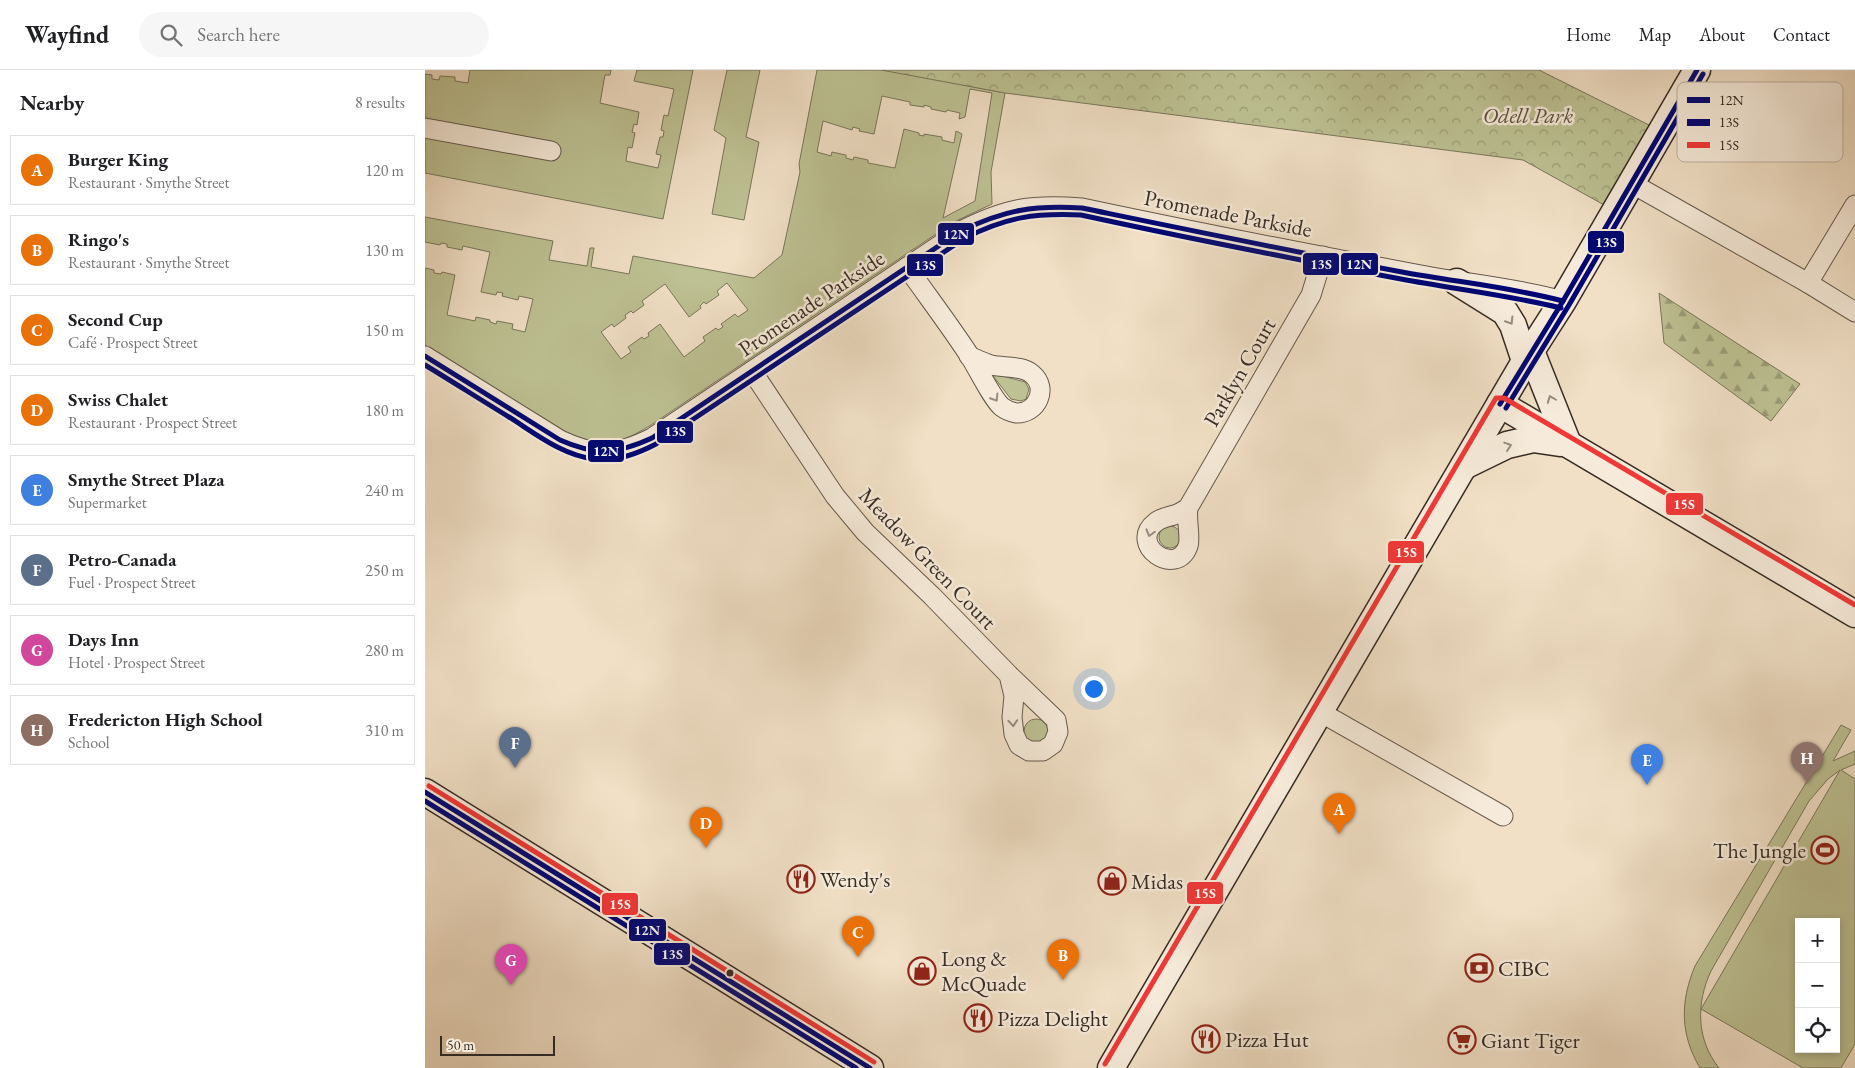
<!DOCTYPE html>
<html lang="en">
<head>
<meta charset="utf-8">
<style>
	body { margin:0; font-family:"EB Garamond",serif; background:#f6f6f6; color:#202124 }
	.controls { position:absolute; right:15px; bottom:15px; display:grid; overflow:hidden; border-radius:0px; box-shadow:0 2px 8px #0003 }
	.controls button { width:45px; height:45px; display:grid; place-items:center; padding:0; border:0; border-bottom:1px solid #e0e0e0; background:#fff; color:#202124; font:25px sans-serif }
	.scale { position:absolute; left:15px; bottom:12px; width:115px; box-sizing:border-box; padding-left:5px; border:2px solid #362c24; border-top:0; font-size:14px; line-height:18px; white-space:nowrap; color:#362c24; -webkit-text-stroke:4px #f6ebda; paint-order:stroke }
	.you { position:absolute; left:668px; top:618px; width:18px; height:18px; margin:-12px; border:4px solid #fff; border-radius:50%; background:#1a73e8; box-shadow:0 0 0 8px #1a73e833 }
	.badge { display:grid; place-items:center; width:32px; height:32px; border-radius:50%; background:#8f2418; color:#fff; font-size:16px; font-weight:700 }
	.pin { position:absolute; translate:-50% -41px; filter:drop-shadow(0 1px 2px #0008) }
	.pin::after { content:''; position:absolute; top:26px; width:18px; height:15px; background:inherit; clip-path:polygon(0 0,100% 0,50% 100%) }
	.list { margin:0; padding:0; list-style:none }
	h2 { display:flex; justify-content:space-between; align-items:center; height:65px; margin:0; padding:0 20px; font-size:21px }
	h2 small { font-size:16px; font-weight:400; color:#757577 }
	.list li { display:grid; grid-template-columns:32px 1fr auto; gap:15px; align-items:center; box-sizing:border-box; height:70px; margin:0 10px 10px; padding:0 10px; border:1px solid #e0e0e0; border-radius:0px }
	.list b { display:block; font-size:19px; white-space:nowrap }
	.list p { margin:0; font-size:16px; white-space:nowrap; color:#757577 }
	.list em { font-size:16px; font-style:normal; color:#757577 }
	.icon { flex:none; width:28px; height:28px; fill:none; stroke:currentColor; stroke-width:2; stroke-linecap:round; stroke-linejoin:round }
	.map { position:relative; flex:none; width:1430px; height:998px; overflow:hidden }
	header { display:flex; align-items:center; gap:30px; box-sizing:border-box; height:70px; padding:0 25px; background:#fff; border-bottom:1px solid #e0e0e0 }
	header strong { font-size:24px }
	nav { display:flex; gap:28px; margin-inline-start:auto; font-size:18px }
	.search { width:350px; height:45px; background:#f6f6f6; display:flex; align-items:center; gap:12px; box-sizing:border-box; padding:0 18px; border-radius:28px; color:#757577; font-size:19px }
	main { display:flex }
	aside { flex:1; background:#fff }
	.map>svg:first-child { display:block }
</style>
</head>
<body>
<header>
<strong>Wayfind</strong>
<div class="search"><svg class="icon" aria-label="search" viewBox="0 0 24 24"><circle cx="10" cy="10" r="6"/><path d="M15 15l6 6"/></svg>Search here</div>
<nav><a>Home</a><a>Map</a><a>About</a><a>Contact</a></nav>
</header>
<main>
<aside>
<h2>Nearby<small>8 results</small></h2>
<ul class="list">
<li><span class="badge" style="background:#e8710a">A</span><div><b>Burger King</b><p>Restaurant · Smythe Street</p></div><em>120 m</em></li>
<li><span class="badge" style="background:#e8710a">B</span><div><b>Ringo's</b><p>Restaurant · Smythe Street</p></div><em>130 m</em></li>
<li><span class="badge" style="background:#e8710a">C</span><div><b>Second Cup</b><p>Café · Prospect Street</p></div><em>150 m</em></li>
<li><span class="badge" style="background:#e8710a">D</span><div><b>Swiss Chalet</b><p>Restaurant · Prospect Street</p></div><em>180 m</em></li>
<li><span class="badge" style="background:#3f7fe0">E</span><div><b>Smythe Street Plaza</b><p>Supermarket</p></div><em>240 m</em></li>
<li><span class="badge" style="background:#5c6f8a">F</span><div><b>Petro-Canada</b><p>Fuel · Prospect Street</p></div><em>250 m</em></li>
<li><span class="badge" style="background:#d1479c">G</span><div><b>Days Inn</b><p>Hotel · Prospect Street</p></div><em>280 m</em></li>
<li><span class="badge" style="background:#8d6e63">H</span><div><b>Fredericton High School</b><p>School</p></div><em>310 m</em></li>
</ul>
</aside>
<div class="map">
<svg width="1430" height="998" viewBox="0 0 1430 998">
	<defs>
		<pattern id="forest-firs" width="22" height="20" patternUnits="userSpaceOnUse" patternTransform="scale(1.25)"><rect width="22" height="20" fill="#bdc193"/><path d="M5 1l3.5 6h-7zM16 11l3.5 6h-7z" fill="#9a9d78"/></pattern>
		<pattern id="park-crowns" width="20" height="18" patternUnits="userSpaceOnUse" patternTransform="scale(1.25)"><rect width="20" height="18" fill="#bdc193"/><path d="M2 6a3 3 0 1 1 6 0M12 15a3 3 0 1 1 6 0" fill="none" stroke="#9a9d78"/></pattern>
	</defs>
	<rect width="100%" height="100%" fill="#f1e0c6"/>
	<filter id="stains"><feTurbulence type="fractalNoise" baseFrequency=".004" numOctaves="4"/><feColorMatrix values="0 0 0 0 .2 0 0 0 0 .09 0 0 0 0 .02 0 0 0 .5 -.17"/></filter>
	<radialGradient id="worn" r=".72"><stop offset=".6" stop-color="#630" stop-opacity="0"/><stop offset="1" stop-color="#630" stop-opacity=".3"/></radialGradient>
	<!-- green -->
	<g fill="#bdc193" stroke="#7a765c" fill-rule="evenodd">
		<path d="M45 0H186L185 5H180L175 33 214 42 212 55 209 54 207 62 210 63 207 78 203 77 201 91 233 98 236 85 231 84 235 67H238L239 61 236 60 239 45 243 46 249 19 209 11 212 0H268L238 149 0 103V4L7 5V9L14 10 15 6 30 7V11L43 13Z"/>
		<path d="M302 0H335L321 67 334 72 319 150 287 144 301 68 289 60Z"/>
		<path d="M392 0H462L580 23 566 102 567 134 529 152 226 355C191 376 179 379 141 362L0 275V198L9 200V203L16 204 17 202 30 205 22 245 50 251 51 247 65 250V252L71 254 72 251 88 254 87 259 100 262 108 229 94 226 93 230 77 226 78 223 72 222 71 225 56 222 65 182 38 176 37 180 22 177V174L16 173 15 175 0 172V147L128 171 124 190 162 196 165 178H169L166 197 204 204 208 186 329 208 357 185 375 102 374 94ZM545 19 567 23 550 131 518 148 537 64 531 61 529 73 517 70V67L499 64V66L494 65V63L479 59 470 98 443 93V90L429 87 428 90 421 88V85L407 82 406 86 392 82 398 51 427 60 428 57 435 59 434 61 449 64 457 26 485 32V35L499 37V35L506 37V39L521 42 522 40 535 43 534 49 540 47ZM302 213 323 240 313 247 310 244 296 254 298 257 293 260 291 258 278 267 280 271 259 287 235 254 223 263 224 266 219 269 217 267 203 277 206 282 196 289 176 262 187 254 189 257 201 248 200 245 206 241 208 243 219 235 217 231 240 214 264 247 276 238 275 236 279 232 281 234 294 225 292 221Z"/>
		<path d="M570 304 600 312 604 319 601 329 596 331 586 329 568 306Z"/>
		<circle cx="745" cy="467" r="11"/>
		<circle cx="611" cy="661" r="12"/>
		<path d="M1416 655 1426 660 1408 691 1430 681V694L1416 700 1430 709V974L1416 998H1378L1276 939 1415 700 1403 709 1384 731 1286 901C1271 933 1271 969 1294 998H1275C1255 964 1255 932 1270 896ZM1374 852H1411V979H1374Z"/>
	</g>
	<!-- forest -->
	<path fill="url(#forest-firs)" stroke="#7a765c" d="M1234 223 1375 314 1346 351 1239 273Z"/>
	<!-- park -->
	<path fill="url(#park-crowns)" stroke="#7a765c" d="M456 0H1114L1236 61 1190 141 1098 90 580 23Z"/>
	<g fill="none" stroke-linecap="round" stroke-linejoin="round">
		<!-- street casing -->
		<g stroke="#65594c" stroke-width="21">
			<g id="street">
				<path d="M0 58 126 81"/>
				<path d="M1206 113 1383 213 1430 242"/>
				<path d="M482 197C503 227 526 257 546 288 553 299 568 330 577 337 581 340 586 342 591 343 612 344 624 318 607 304 596 295 578 298 566 295 559 293 551 289 544 286"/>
				<path d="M1383 213 1430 135"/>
				<path d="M0 286 135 370C171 387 191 386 227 368L536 161C582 138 606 134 657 138 770 162 883 184 996 205 1043 214 1092 218 1138 231"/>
				<path d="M327 301 410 426 440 462 507 526 584 605 631 650 633 662 628 674 618 681H604L594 675 589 664 587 647 589 626 584 605"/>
				<path d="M763 438C758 441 754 444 749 445 743 447 736 448 731 452 702 474 751 509 763 476 766 468 761 450 763 438L886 225 898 186"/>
				<path d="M895 642 1078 746"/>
			</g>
		</g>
		<!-- secondary casing -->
		<g stroke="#362c24" stroke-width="29">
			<g id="secondary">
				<path d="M1032 212 1080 242 1088 255 1100 291"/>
				<path d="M1106 281 1143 374"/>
				<path d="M1075 334 1430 544"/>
				<path d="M1039 396 1082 375 1108 369 1135 373"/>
				<path d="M0 722 445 998"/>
				<path d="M686 998 1106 281 1138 231 1272 0"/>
			</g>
		</g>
		<!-- street -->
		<use href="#street" stroke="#f6ebda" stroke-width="19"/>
		<!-- secondary -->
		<use href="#secondary" stroke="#f6ebda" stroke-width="26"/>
		<!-- bus-1 casing -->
		<g stroke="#f6ebda" stroke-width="9">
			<g id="bus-1">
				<path d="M0 286 135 370C171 386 192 384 227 368L536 161C580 140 608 135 657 138 764 160 870 182 977 202 1031 212 1085 217 1138 231"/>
				<path d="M1075 334 1138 231 1272 0"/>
				<path d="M0 722 445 998"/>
			</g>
		</g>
		<!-- bus-2 casing -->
		<g stroke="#f6ebda" stroke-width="9">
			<g id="bus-2">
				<path d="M0 295C28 312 56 330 84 347 111 364 137 385 169 389 191 392 212 384 231 374L540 168C582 147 609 143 656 145 762 168 869 189 976 209 1029 219 1083 225 1136 238"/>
				<path d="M1081 338 1144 235 1278 4"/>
				<path d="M0 731 431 998"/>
			</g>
		</g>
		<!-- bus-3 casing -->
		<g stroke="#f6ebda" stroke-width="9">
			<g id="bus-3">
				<path d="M4 716 449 992"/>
				<path d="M680 994 1071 328H1079L1430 535"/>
			</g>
		</g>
		<!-- bus-1 -->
		<use href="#bus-1" stroke="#000774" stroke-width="5"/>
		<!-- bus-2 -->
		<use href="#bus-2" stroke="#000774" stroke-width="5"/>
		<!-- bus-3 -->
		<use href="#bus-3" stroke="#f03838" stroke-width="5"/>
	</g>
	<!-- one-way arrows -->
	<defs><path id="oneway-chevron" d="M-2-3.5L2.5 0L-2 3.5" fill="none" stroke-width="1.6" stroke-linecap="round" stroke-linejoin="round" transform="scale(1.25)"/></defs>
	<g stroke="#968c7f">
		<use href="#oneway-chevron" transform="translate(1085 251) rotate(58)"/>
		<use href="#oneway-chevron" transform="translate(570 328) rotate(58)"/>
		<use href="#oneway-chevron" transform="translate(1126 329) rotate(-111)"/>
		<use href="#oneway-chevron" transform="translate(1083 376) rotate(-19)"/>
		<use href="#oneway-chevron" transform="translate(725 463) rotate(106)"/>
		<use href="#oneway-chevron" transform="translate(588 653) rotate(86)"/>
	</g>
	<!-- icons -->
	<defs>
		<g id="stadium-ring" transform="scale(1.4375)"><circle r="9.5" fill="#f6ebda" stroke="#8f2418" stroke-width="1.5"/><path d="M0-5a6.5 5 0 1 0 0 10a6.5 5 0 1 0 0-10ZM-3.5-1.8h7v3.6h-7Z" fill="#8f2418"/></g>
		<g id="restaurant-ring" transform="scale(1.4375)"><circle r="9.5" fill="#f6ebda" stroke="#8f2418" stroke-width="1.5"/><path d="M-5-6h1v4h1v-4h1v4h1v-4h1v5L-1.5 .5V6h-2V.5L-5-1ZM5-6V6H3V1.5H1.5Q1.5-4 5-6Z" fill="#8f2418"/></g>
		<g id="shop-ring" transform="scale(1.4375)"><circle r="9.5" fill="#f6ebda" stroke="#8f2418" stroke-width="1.5"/><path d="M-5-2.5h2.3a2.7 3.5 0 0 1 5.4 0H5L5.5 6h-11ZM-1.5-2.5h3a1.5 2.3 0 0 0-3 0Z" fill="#8f2418"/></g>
		<g id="bank-ring" transform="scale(1.4375)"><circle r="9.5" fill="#f6ebda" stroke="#8f2418" stroke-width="1.5"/><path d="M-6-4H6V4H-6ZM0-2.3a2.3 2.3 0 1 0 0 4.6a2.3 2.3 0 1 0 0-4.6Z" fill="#8f2418"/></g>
		<g id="supermarket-ring" transform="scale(1.4375)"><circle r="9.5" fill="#f6ebda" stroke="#8f2418" stroke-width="1.5"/><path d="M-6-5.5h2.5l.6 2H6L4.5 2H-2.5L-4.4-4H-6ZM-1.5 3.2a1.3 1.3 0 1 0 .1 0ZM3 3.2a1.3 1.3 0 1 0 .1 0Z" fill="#8f2418"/></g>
	</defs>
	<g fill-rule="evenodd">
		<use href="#stadium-ring" x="1400" y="780"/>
		<use href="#restaurant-ring" x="376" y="809"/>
		<use href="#shop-ring" x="687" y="811"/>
		<use href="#bank-ring" x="1054" y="898"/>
		<use href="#shop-ring" x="497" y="901"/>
		<use href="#restaurant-ring" x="553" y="948"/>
		<use href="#restaurant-ring" x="781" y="969"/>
		<use href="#supermarket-ring" x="1037" y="970"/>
	</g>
	<!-- markers -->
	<circle fill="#362c24" stroke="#f6ebda" stroke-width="2" cx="305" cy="903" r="4.5"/>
	<g text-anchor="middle" stroke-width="5" stroke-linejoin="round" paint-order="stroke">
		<!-- park labels -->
		<g font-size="22" font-style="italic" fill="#585140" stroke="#f6ebda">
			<text x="1103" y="53">Odell Park</text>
		</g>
		<!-- street labels -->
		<g font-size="22" fill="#362c24" stroke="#f6ebda">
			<text transform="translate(803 143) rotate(11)" y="8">Promenade Parkside</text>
			<text transform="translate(386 233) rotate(-34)" y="8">Promenade Parkside</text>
			<text transform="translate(814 302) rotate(-60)" y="8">Parklyn Court</text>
			<text transform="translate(503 488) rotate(46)" y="8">Meadow Green Court</text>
		</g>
		<!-- poi labels -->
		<g font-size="22" fill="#362c24" stroke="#f6ebda" text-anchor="start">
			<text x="1381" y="788" text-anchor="end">The Jungle</text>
			<text x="395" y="817">Wendy's</text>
			<text x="706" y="819">Midas</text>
			<text x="516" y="896">Long &amp;<tspan x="516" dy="25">McQuade</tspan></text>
			<text x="1073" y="906">CIBC</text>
			<text x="572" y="956">Pizza Delight</text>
			<text x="800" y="977">Pizza Hut</text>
			<text x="1056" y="978">Giant Tiger</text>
		</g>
	</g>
	<!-- legend -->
	<rect x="1252" y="12" width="166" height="80" rx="8" fill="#f6ebda" stroke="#bcb2a3" stroke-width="1"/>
	<rect x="1262" y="27" width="23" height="6" fill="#000774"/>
	<rect x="1262" y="49" width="23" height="7" fill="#000774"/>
	<rect x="1262" y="72" width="23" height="6" fill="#f03838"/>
	<g font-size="14" fill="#362c24">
		<text x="1294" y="35">12N</text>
		<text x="1294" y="57">13S</text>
		<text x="1294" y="80">15S</text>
	</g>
	<g stroke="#f6ebda" stroke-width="2">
		<rect x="512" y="152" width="38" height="24" rx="5" fill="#000774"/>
		<rect x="1162" y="160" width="38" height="24" rx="5" fill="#000774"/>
		<rect x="877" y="182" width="38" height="24" rx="5" fill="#000774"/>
		<rect x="915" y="182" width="39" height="24" rx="5" fill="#000774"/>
		<rect x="481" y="183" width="38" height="24" rx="5" fill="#000774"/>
		<rect x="231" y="350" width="38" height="24" rx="5" fill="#000774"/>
		<rect x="162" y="369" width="38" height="24" rx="5" fill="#000774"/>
		<rect x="1240" y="422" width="39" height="24" rx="5" fill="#f03838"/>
		<rect x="962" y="470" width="38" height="24" rx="5" fill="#f03838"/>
		<rect x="761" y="811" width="38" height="24" rx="5" fill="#f03838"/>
		<rect x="176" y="822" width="38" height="24" rx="5" fill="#f03838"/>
		<rect x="203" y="848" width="39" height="24" rx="5" fill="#000774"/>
		<rect x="228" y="872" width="38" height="24" rx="5" fill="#000774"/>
	</g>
	<g font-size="14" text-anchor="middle" font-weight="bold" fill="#fff">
		<text x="531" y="169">12N</text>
		<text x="1181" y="177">13S</text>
		<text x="896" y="199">13S</text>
		<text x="934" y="199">12N</text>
		<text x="500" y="200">13S</text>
		<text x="250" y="366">13S</text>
		<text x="181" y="386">12N</text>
		<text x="1259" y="439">15S</text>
		<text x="981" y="487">15S</text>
		<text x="780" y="828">15S</text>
		<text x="195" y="839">15S</text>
		<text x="222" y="865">12N</text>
		<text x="247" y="889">13S</text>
	</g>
	<rect width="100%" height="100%" filter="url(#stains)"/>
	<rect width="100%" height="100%" fill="url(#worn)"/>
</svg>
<div class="controls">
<button>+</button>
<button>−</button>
<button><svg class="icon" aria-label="locate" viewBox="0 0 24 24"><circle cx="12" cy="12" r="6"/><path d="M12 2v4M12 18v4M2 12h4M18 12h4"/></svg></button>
</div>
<div class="scale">50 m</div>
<div class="you"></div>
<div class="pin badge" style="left:914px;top:764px;background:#e8710a">A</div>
<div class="pin badge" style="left:638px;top:910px;background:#e8710a">B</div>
<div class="pin badge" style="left:433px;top:887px;background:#e8710a">C</div>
<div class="pin badge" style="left:281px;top:778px;background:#e8710a">D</div>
<div class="pin badge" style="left:1222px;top:715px;background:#3f7fe0">E</div>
<div class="pin badge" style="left:90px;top:698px;background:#5c6f8a">F</div>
<div class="pin badge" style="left:86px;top:915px;background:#d1479c">G</div>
<div class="pin badge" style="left:1382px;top:713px;background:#8d6e63">H</div>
</div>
</main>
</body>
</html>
